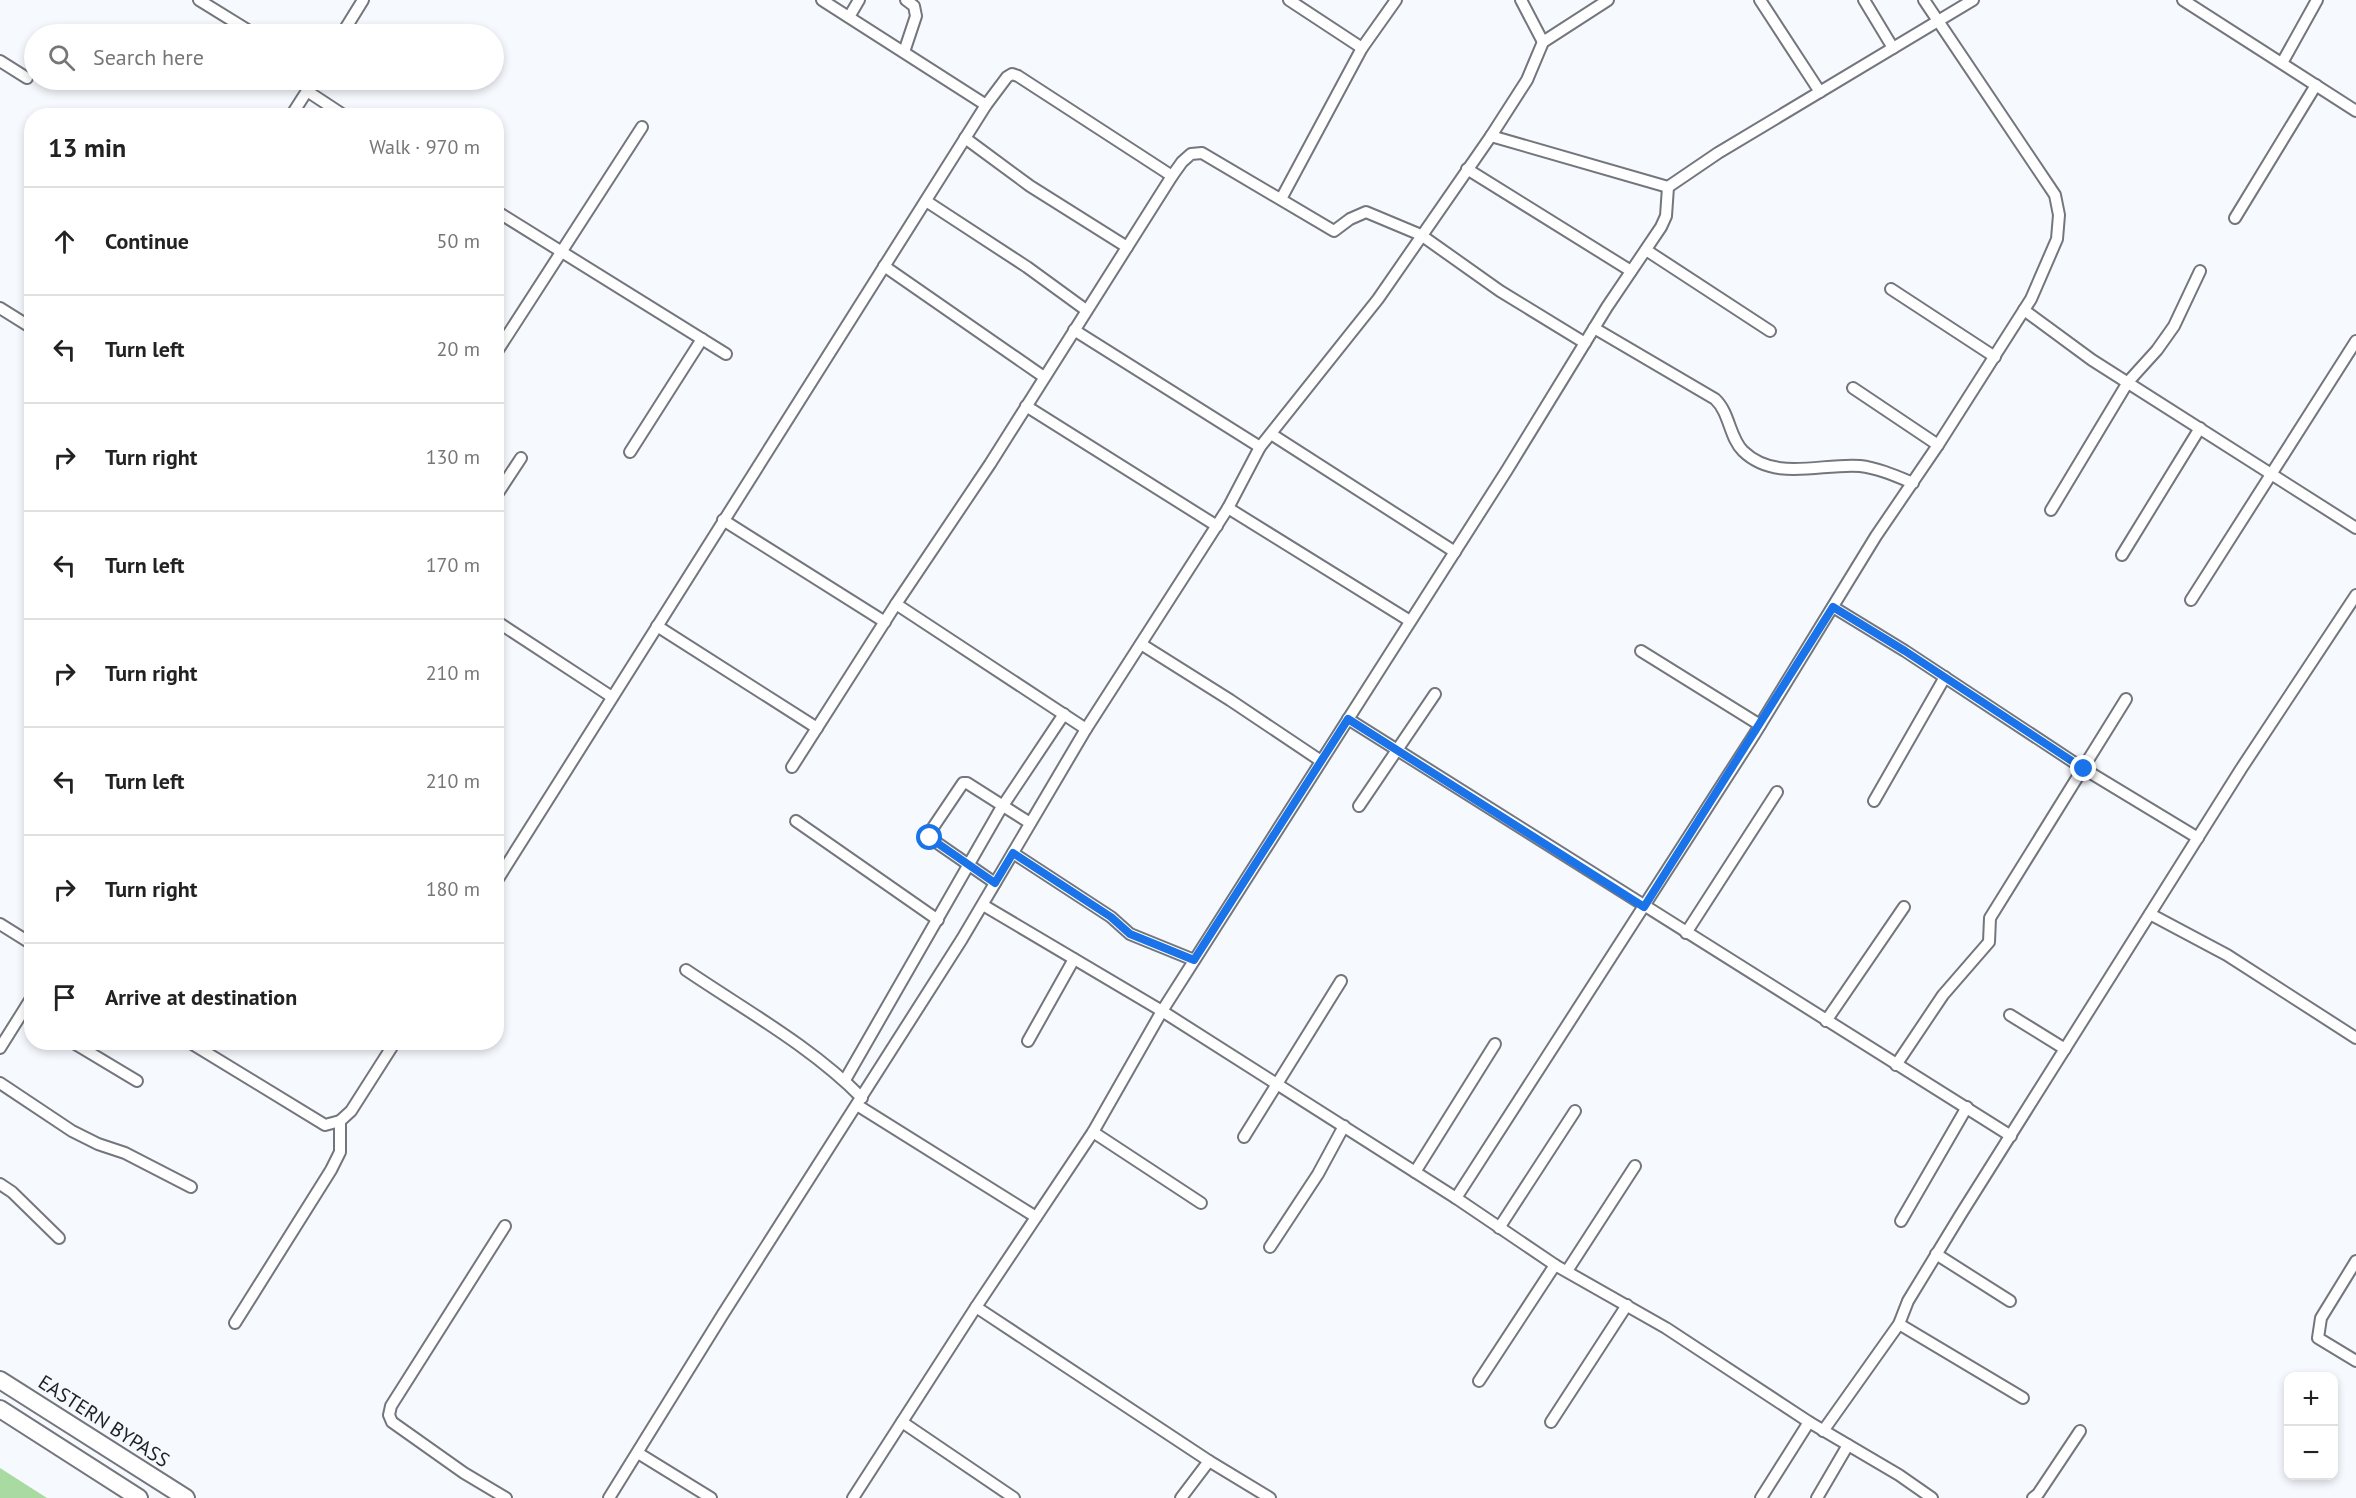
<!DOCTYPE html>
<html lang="en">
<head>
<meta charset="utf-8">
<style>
	body { margin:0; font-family:"PT Sans",sans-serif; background:#f6f6f6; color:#222 }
	.controls { position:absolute; right:18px; bottom:18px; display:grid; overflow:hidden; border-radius:12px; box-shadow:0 3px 9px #0003 }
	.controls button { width:54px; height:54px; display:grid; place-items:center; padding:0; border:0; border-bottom:2px solid #e0e0e0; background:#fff; color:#222; font:30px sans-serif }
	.stop { position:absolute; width:18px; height:18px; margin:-14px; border:4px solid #1a73e8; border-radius:50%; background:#fff }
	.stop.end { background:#1a73e8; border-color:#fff; box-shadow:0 2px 6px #0008 }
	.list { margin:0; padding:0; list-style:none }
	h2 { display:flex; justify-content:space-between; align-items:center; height:78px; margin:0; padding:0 24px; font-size:26px }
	h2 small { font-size:20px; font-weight:400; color:#767676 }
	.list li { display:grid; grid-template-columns:39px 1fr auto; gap:18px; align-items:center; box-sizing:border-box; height:108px; padding:0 24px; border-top:2px solid #e0e0e0 }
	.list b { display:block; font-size:22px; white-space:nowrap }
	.list em { font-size:20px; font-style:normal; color:#767676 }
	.icon { flex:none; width:33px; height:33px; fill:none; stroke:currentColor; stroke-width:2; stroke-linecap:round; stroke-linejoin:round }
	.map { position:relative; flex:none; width:2356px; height:1498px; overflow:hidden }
	.search { position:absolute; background:#fff; box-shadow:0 3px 9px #0003; left:24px; top:24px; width:480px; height:66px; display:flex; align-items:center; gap:15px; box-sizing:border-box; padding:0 21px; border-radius:33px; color:#767676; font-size:22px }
	.panel { position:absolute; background:#fff; box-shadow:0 3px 9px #0003; left:24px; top:108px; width:480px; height:942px; border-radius:24px }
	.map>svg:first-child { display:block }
</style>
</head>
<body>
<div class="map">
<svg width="2356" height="1498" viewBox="0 0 2356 1498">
	<rect width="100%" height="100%" fill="#f6f9fe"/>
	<!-- green -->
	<path fill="#a9daa1" d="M0 1468 47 1498H0Z"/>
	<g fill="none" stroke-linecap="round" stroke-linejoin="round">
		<!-- street casing -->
		<g stroke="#73767c" stroke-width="14">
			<g id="street">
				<path d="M199 0 254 34"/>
				<path d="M822 0 986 105"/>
				<path d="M1289 0 1362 48"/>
				<path d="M1521 0 1543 42"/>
				<path d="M1760 0 1820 92"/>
				<path d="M1864 0 1893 48"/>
				<path d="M2183 0 2356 111"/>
				<path d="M849 17 859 0"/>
				<path d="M342 34 363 0"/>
				<path d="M904 52 916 16 914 6 906 0"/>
				<path d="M0 61 27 78"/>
				<path d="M2282 63 2317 0"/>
				<path d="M307 91 345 116"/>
				<path d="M291 116 314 80"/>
				<path d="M1491 136 1668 187 1718 153 1973 0"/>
				<path d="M965 138 1030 186 1127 247"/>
				<path d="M1467 169 1631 271"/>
				<path d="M1281 199 1362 48 1396 0"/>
				<path d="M926 201 1027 267 1086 310"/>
				<path d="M496 211 726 354"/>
				<path d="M2235 218 2316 85"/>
				<path d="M1646 250 1770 331"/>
				<path d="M884 266 1044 377"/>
				<path d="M1891 289 1995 357"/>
				<path d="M0 308 32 328"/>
				<path d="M2024 310 2092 360 2356 528"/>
				<path d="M1594 328 1715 399C1730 413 1729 437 1743 451 1775 482 1821 463 1860 466 1878 468 1896 476 1913 483"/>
				<path d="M1074 330 1260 447"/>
				<path d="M496 353 642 127"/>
				<path d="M1853 388 1938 445"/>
				<path d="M1026 406 1217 526"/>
				<path d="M1271 434 1455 552"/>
				<path d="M630 452 702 339"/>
				<path d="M496 496 521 458"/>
				<path d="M1228 508 1410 621"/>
				<path d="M2051 510 2128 382 2157 350 2174 326 2200 271"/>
				<path d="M723 520 885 622"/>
				<path d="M2122 555 2200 428"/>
				<path d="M2191 600 2356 341"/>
				<path d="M896 604 1086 729"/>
				<path d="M1833 607 1905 651 2084 769 2198 838"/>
				<path d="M496 621 612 697"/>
				<path d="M657 626 817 728"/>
				<path d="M1141 644 1230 700 1321 761"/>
				<path d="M1641 651 1760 725"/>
				<path d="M1348 719 2011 1136"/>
				<path d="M792 767 896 604 990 464 1172 176 1182 162 1191 154 1202 153 1334 231 1350 219 1366 212 1421 235 1500 291 1585 343"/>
				<path d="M1874 801 1945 677"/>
				<path d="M1359 806 1435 694"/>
				<path d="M796 821 938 920"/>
				<path d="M1013 853 1111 917 1130 934 1194 960"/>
				<path d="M496 882 986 105 1007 77 1012 74 1018 76 1172 176"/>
				<path d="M995 883 930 838V832L963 783H967L1030 823"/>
				<path d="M983 905 1162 1011 1456 1198 1555 1265 1666 1328 1809 1422 1899 1475 1932 1498"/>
				<path d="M2150 914 2227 955 2356 1038"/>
				<path d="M0 924 32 944"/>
				<path d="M1686 933 1777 792"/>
				<path d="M686 970C745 1010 812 1047 862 1098"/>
				<path d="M2010 1015 2065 1049"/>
				<path d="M1826 1021 1904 907"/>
				<path d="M1028 1041 1074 959"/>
				<path d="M72 1042 137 1081"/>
				<path d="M189 1042 325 1125 340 1121 351 1111 395 1042"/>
				<path d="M0 1048 32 997"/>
				<path d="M1896 1065 1943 995 1989 942 1990 918 2126 699"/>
				<path d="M845 1080 1000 810 1064 714"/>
				<path d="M0 1083 72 1131 98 1144 125 1153 191 1187"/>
				<path d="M857 1105 1036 1217"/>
				<path d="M1093 1132 1201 1203"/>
				<path d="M1244 1137 1341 981"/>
				<path d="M1415 1172 1495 1044"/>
				<path d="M0 1184 12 1192 59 1238"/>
				<path d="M1456 1198 1754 735 1876 536 1938 445 2031 299 2057 239 2059 215 2055 195 1924 0"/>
				<path d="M1901 1221 1967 1107"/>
				<path d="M505 1226 391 1406 389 1415 392 1422 464 1473 506 1498"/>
				<path d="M1499 1228 1575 1111"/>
				<path d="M1270 1247 1318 1174 1344 1126"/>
				<path d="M1936 1254 2010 1301"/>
				<path d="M2356 1261 2321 1318 2318 1338 2356 1361"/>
				<path d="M1567 1271 1635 1166"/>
				<path d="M976 1307 1209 1461 1270 1498"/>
				<path d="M235 1323 331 1170 340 1152V1121"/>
				<path d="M1899 1324 2023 1398"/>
				<path d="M1479 1381 1555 1265"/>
				<path d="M902 1422 1014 1498"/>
				<path d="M1551 1422 1627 1305"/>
				<path d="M1823 1431 1899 1324 1908 1301 1961 1214 2241 769 2356 595"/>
				<path d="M638 1453 711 1498"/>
				<path d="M609 1498 723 1314 962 939 1086 729 1228 508 1260 447 1378 299 1491 136 1527 80 1543 42 1608 0"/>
				<path d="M853 1498 976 1307 1093 1132 1162 1011 1507 470 1607 307 1661 227 1666 216 1668 187"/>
				<path d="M1181 1498 1209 1461"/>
				<path d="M1761 1498 1809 1422"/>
				<path d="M1817 1498 1848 1445"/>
				<path d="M2033 1498 2038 1494 2080 1431"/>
			</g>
		</g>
		<!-- primary casing -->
		<g stroke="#73767c" stroke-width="20">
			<g id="primary">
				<path d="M0 1380 186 1498"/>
				<path d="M0 1409 139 1498"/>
			</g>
		</g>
		<!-- street -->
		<use href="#street" stroke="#fff" stroke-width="10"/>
		<!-- primary -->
		<use href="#primary" stroke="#fff" stroke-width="16"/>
	</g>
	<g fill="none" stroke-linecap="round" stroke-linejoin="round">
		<!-- route -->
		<path stroke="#1a73e8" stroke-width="8" d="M930 838 995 883 1013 853 1111 917 1130 934 1194 960 1348 719 1644 907 1833 607 1905 651 2084 769"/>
	</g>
	<g text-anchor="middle" stroke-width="4.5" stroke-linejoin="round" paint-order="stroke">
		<!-- street labels -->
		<g font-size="20" fill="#1f2023" stroke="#f6f9fe">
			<text transform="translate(104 1421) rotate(33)" y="7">EASTERN BYPASS</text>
		</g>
	</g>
</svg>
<div class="controls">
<button>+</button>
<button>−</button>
</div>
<div class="stop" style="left:930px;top:838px"></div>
<div class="stop end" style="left:2084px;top:769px"></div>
<div class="search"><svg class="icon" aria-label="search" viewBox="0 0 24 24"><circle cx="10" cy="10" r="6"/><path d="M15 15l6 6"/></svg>Search here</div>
<section class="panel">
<h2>13 min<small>Walk · 970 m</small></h2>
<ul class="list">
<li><svg class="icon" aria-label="ahead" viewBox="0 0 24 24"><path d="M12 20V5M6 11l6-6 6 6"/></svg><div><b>Continue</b></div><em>50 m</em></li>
<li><svg class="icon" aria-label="left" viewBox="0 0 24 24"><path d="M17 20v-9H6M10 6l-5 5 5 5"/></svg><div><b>Turn left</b></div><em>20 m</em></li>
<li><svg class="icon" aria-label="right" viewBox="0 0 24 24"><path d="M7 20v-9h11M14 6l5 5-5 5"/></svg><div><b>Turn right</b></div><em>130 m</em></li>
<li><svg class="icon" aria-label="left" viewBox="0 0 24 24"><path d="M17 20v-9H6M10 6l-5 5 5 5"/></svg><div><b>Turn left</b></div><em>170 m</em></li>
<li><svg class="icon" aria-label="right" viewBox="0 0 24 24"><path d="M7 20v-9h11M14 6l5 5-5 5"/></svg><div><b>Turn right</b></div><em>210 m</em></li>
<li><svg class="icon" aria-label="left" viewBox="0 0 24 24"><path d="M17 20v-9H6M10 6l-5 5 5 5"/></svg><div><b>Turn left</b></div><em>210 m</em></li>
<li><svg class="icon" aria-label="right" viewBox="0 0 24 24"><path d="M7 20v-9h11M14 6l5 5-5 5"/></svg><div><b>Turn right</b></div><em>180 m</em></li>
<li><svg class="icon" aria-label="arrive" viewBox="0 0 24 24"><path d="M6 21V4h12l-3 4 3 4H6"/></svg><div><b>Arrive at destination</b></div></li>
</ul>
</section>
</div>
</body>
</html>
